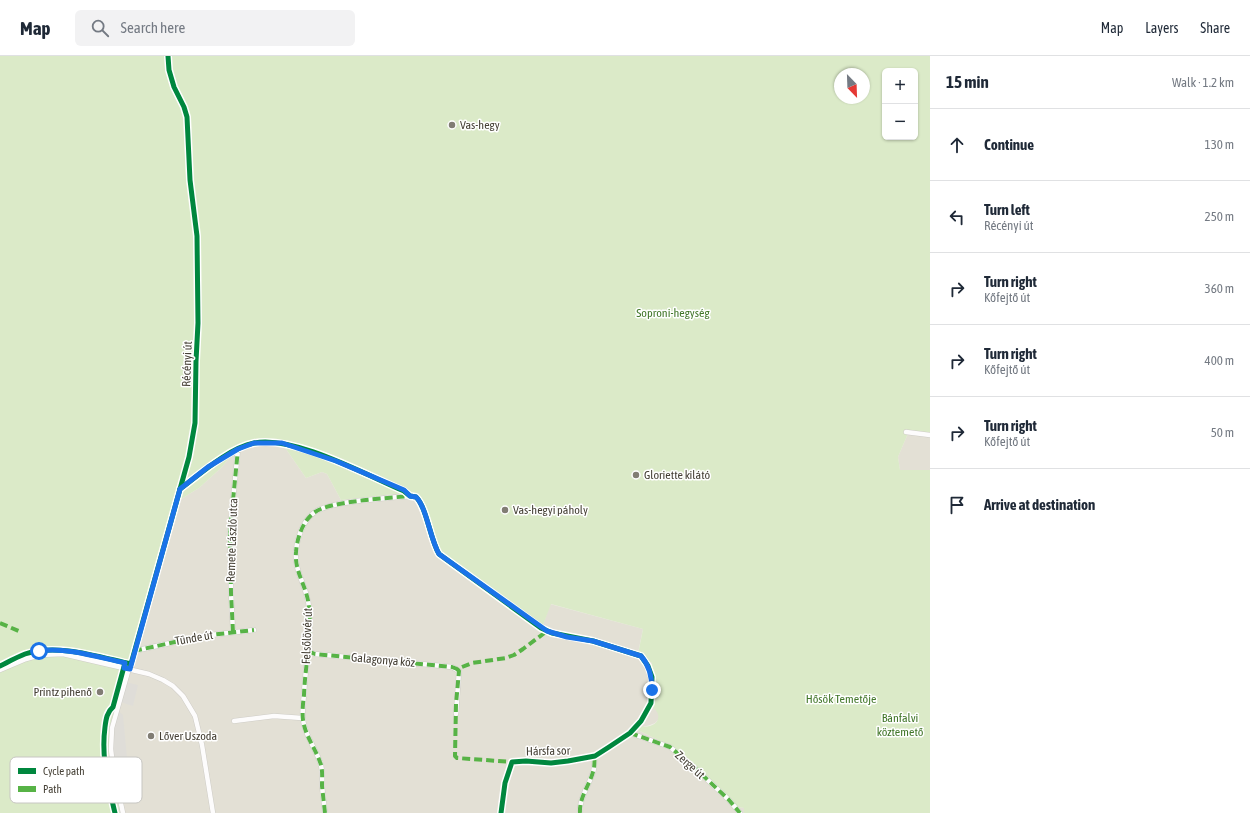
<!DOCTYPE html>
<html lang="en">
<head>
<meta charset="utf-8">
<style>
	body { margin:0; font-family:"Asap Condensed",sans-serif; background:#f2f2f3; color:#1f2937 }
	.controls { position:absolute; right:12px; top:12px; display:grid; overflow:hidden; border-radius:6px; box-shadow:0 1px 3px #0004 }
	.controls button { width:36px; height:36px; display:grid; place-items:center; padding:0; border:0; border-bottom:1px solid #e0e1e3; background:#fff; color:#1f2937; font:20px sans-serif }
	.compass { position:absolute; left:834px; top:12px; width:36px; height:36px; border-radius:50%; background:#fff; box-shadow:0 1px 3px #0004; rotate:157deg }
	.stop { position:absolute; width:12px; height:12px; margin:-9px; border:3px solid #1a73e8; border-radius:50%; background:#fff }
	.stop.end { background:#1a73e8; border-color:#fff; box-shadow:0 1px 4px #0008 }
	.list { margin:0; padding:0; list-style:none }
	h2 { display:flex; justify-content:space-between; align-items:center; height:52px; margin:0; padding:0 16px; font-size:17px }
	h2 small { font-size:13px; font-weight:400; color:#747a83 }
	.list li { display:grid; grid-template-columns:26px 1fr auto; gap:12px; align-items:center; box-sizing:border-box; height:72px; padding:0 16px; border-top:1px solid #e0e1e3 }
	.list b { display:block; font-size:15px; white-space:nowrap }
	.list p { margin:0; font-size:13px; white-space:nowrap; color:#747a83 }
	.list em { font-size:13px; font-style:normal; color:#747a83 }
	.icon { flex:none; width:22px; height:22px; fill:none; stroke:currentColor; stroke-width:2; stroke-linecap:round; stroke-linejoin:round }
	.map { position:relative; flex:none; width:930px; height:757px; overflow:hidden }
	header { display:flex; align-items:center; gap:24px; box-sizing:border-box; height:56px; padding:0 20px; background:#fff; border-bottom:1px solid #e0e1e3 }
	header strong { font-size:19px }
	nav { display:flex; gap:22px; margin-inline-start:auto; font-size:14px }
	.search { width:280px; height:36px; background:#f2f2f3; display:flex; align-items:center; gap:10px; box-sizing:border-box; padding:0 14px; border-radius:6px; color:#747a83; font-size:15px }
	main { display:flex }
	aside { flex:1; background:#fff }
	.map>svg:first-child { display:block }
</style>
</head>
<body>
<header>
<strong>Map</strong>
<div class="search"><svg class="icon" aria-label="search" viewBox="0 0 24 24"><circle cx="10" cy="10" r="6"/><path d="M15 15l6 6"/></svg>Search here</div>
<nav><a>Map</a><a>Layers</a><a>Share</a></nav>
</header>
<main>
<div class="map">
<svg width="930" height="757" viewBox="0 0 930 757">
	<rect width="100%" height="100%" fill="#f0eee8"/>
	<!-- residential -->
	<g fill="#e3e0d5">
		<path d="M909 375 930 377V414H900L898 401Z"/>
		<path d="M275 385 286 393 306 422 322 416 327 418 341 444 395 438 416 441 543 569 550 548 643 573 638 597 652 607 650 615 656 653 659 658V663L655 667 650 669 636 673 680 695 738 751 744 752V757H120L111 711 109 674 173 448 199 432 222 411 237 392Z"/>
	</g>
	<!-- green -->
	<path fill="#dbeac8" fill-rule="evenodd" d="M0 0H930V377L909 375 898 401 900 414H930V757H744V752L738 751 680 695 636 673 639 670C654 674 667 661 651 650L650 615 652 607 638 598 643 573 551 548 543 569 442 501 416 441 395 438 341 444 327 418 322 416 306 422 286 393 275 385 237 392 222 411 199 432 173 448 109 674 111 711 120 757H0ZM885 15H915V81H885ZM840 18H864V42H840Z"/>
	<!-- parking -->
	<g fill="#dfddd8">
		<path d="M125 626 138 629 133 650 120 646Z"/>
		<path d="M117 654 123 659 130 733 118 730 111 693Z"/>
	</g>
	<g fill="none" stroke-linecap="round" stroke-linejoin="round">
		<!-- minor casing -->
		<g stroke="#ceccc6" stroke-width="5.5">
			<g id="minor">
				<path d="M906 376 930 379"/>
				<path d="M180 433C200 418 229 392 254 387 294 379 366 419 404 435L410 440 416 441C427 452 430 483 439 498L541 572 552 577 593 585 641 600 648 610 652 621 651 647 641 665 630 677 609 691 595 700 568 705 551 707 526 705 512 706 505 727 501 757"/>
				<path d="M233 576 231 537 230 475 238 393"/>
				<path d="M134 595 202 580 254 574"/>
				<path d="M308 595 315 598 432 609 452 611 459 615 456 658"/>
				<path d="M0 614 26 603 40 599 63 598 149 618 163 624 173 630 183 640 195 660 202 689 213 757"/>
				<path d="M234 665 274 660 302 662"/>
				<path d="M630 677 670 691 695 712 729 744 740 757"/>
				<path d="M123 757 113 711 111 693 112 672 189 401 195 367 196 305 198 267 197 180 190 124 187 61 184 51 174 31 169 14 168 0"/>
				<path d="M325 757C324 748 323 739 322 730 322 722 323 713 320 706 315 692 305 679 303 664 302 656 303 647 304 639 305 610 312 581 309 552 308 532 294 516 296 496 297 482 303 464 315 456 331 445 389 442 410 440"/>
				<path d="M580 757C579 742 589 730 593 716 595 711 594 705 595 700"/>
			</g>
		</g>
		<!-- minor -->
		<use href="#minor" stroke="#fdfcfc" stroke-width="4.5"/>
		<!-- quiet -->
		<g stroke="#57b346" stroke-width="4" stroke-dasharray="8 4" stroke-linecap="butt">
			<path d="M0 567 21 576"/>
			<path d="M233 576 231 537 230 475 238 393"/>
			<path d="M134 595 202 580 254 574"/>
			<path d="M308 595 315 598 432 609 452 611 457 613 472 607 506 602 514 599 523 593 547 575"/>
			<path d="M457 613 459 615 456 648 455 700 457 702 512 706"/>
			<path d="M630 677 670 691 695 712 729 744 740 757"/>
			<path d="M325 757C324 748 323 739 322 730 322 722 323 713 320 706 315 692 305 679 303 664 302 656 303 647 304 639 305 610 312 581 309 552 308 532 294 516 296 496 297 482 303 464 315 456 331 445 389 442 410 440"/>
			<path d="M580 757C579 742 589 730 593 716 595 711 594 705 595 700"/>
		</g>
		<!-- cycleway casing -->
		<g stroke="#fff" stroke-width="8">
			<g id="cycleway">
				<path d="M180 433C200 418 229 392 254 387 294 379 366 419 404 435L410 440 416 441C427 452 430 483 439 498L541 572 552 577 593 585 641 600 648 610 652 621 651 647 641 665 630 677 609 691 595 700 568 705 551 707 526 705 512 706 505 727 501 757"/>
				<path d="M0 610C8 606 17 601 25 598 57 587 99 601 131 608L189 401 195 367 196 305 198 267 197 180 190 124 187 61 184 51 174 31 169 14 168 0"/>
				<path d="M115 757C108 728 101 701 105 671 106 663 107 656 113 651L125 607"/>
			</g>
		</g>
		<!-- cycleway -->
		<use href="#cycleway" stroke="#00873e" stroke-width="5"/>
	</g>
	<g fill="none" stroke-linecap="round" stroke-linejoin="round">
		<!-- route -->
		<path stroke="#1a73e8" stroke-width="5" d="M39 595C67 591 97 601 125 607L124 612 130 613 180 433 208 411 238 393 254 387H282L336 405 404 434 410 440 416 441C427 452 430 483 439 498L547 575 567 581 593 585 641 600C650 610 652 621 652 634"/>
	</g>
	<!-- markers -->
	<g fill="#817d74" stroke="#fff" stroke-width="1.5">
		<circle cx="452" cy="69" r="4"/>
		<circle cx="636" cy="419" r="4"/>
		<circle cx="505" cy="454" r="4"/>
		<circle cx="100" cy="636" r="4"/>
		<circle cx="151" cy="680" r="4"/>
	</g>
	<g text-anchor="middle" stroke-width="3" stroke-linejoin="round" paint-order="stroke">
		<!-- poi labels -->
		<g font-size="12" fill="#454035" stroke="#fff" text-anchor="start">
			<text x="460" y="73">Vas-hegy</text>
			<text x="644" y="423">Gloriette kilátó</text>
			<text x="513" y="458">Vas-hegyi páholy</text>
			<text x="92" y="640" text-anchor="end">Printz pihenő</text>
			<text x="159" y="684">Lőver Uszoda</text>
		</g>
		<!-- park labels -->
		<g font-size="12" fill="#417629" stroke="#fff">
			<text x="673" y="261">Soproni-hegység</text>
			<text x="841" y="647">Hősök Temetője</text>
			<text x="900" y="666">Bánfalvi<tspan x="900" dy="14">köztemető</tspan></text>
		</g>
		<!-- street labels -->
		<g font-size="12" fill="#454035" stroke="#fff">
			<text transform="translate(187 308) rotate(-88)" y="4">Récényi út</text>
			<text transform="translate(232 484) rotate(-88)" y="4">Remete László utca</text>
			<text transform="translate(307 580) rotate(-88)" y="4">Felsőlövér út</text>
			<text transform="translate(194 582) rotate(-10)" y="4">Tünde út</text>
			<text transform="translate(383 604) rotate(5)" y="4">Galagonya köz</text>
			<text transform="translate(548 695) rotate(-1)" y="4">Hársfa sor</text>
			<text transform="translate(690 709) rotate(42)" y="4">Zerge út</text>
		</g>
	</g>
	<!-- legend -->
	<rect x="10" y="701" width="132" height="46" rx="6" fill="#fff" stroke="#c7c6c2" stroke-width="1"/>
	<rect x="18" y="712" width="18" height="6" fill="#00873e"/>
	<rect x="18" y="730" width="18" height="6" fill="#57b346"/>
	<g font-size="11" fill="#454035">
		<text x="43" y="719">Cycle path</text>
		<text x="43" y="737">Path</text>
	</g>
</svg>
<div class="controls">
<button>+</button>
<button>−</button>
</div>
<svg class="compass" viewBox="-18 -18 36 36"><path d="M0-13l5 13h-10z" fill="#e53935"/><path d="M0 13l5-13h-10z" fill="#747a83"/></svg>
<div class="stop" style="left:39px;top:595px"></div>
<div class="stop end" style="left:652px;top:634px"></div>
</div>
<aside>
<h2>15 min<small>Walk · 1.2 km</small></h2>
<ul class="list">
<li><svg class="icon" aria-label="ahead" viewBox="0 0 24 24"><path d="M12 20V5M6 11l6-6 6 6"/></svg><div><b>Continue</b></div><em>130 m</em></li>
<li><svg class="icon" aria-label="left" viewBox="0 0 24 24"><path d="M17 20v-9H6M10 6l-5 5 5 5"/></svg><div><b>Turn left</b><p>Récényi út</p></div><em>250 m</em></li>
<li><svg class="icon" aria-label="right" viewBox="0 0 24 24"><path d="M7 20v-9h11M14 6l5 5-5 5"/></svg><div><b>Turn right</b><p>Kőfejtő út</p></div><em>360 m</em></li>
<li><svg class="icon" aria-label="right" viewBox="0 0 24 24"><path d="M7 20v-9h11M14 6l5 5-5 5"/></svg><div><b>Turn right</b><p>Kőfejtő út</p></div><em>400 m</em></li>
<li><svg class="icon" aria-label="right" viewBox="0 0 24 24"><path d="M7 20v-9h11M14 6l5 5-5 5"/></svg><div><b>Turn right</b><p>Kőfejtő út</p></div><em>50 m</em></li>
<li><svg class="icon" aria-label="arrive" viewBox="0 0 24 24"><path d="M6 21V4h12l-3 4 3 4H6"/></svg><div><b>Arrive at destination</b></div></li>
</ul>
</aside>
</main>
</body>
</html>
